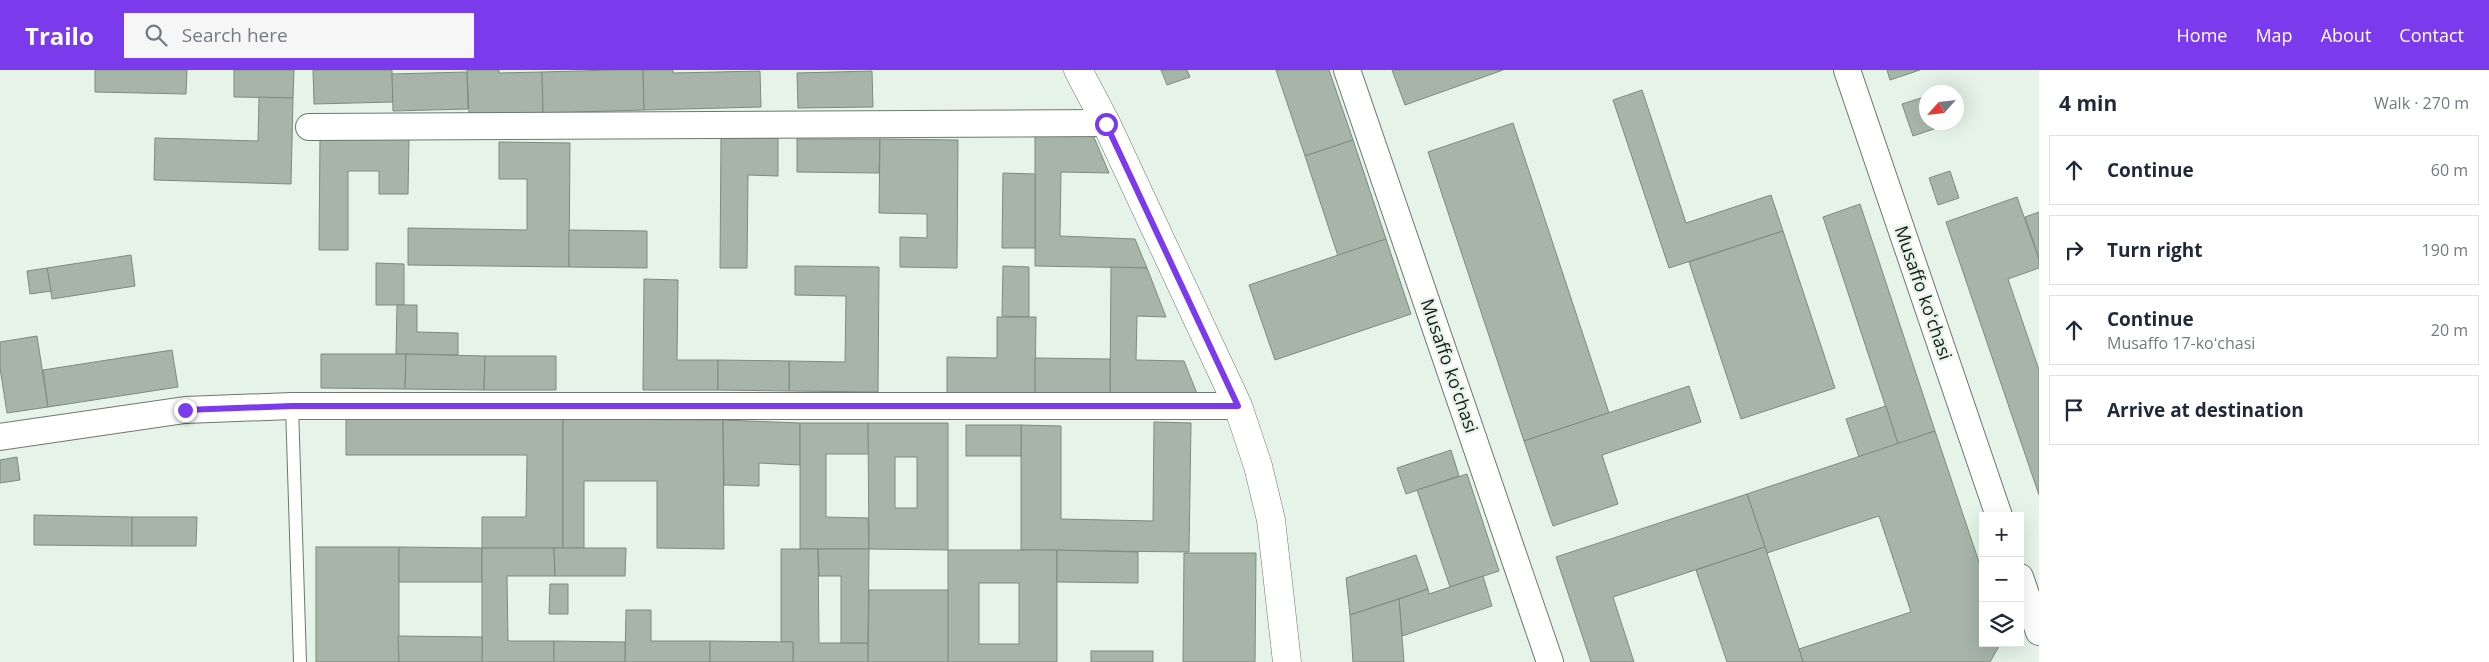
<!DOCTYPE html>
<html lang="en">
<head>
<meta charset="utf-8">
<style>
	body { margin:0; font-family:"Open Sans",sans-serif; background:#f6f6f7; color:#1f2937 }
	.controls { position:absolute; right:15px; bottom:15px; display:grid; overflow:hidden; border-radius:0px; box-shadow:0 5px 20px #0002 }
	.controls button { width:45px; height:45px; display:grid; place-items:center; padding:0; border:0; border-bottom:1px solid #e0e1e3; background:#fff; color:#1f2937; font:25px sans-serif }
	.compass { position:absolute; left:1919px; top:15px; width:45px; height:45px; border-radius:50%; background:#fff; box-shadow:0 5px 20px #0002; rotate:243deg }
	.stop { position:absolute; width:15px; height:15px; margin:-11px; border:4px solid #7c3aed; border-radius:50%; background:#fff }
	.stop.end { background:#7c3aed; border-color:#fff; box-shadow:0 1px 5px #0008 }
	.list { margin:0; padding:0; list-style:none }
	h2 { display:flex; justify-content:space-between; align-items:center; height:65px; margin:0; padding:0 20px; font-size:21px }
	h2 small { font-size:16px; font-weight:400; color:#747a83 }
	.list li { display:grid; grid-template-columns:32px 1fr auto; gap:15px; align-items:center; box-sizing:border-box; height:70px; margin:0 10px 10px; padding:0 10px; border:1px solid #e0e1e3; border-radius:0px }
	.list b { display:block; font-size:19px; white-space:nowrap }
	.list p { margin:0; font-size:16px; white-space:nowrap; color:#747a83 }
	.list em { font-size:16px; font-style:normal; color:#747a83 }
	.icon { flex:none; width:28px; height:28px; fill:none; stroke:currentColor; stroke-width:2; stroke-linecap:round; stroke-linejoin:round }
	.map { position:relative; flex:none; width:2039px; height:592px; overflow:hidden }
	header { display:flex; align-items:center; gap:30px; box-sizing:border-box; height:70px; padding:0 25px; background:#7c3aed; color:#fff }
	header strong { font-size:24px }
	nav { display:flex; gap:28px; margin-inline-start:auto; font-size:18px }
	.search { width:350px; height:45px; background:#f6f6f7; display:flex; align-items:center; gap:12px; box-sizing:border-box; padding:0 18px; border-radius:0px; color:#747a83; font-size:19px }
	main { display:flex }
	aside { flex:1; background:#fff }
	.map>svg:first-child { display:block }
</style>
</head>
<body>
<header>
<strong>Trailo</strong>
<div class="search"><svg class="icon" aria-label="search" viewBox="0 0 24 24"><circle cx="10" cy="10" r="6"/><path d="M15 15l6 6"/></svg>Search here</div>
<nav><a>Home</a><a>Map</a><a>About</a><a>Contact</a></nav>
</header>
<main>
<div class="map">
<svg width="2039" height="592" viewBox="0 0 2039 592">
	<rect width="100%" height="100%" fill="#e5f3e8"/>
	<!-- building -->
	<g fill="#a7b4aa" stroke="#7e8a80" fill-rule="evenodd">
		<path d="M95 0H187L186 24 95 22Z"/>
		<path d="M234 0H294L293 28 234 27Z"/>
		<path d="M313 0H392L393 32 314 34Z"/>
		<path d="M467 0H499V3L542 2 543 43 469 44Z"/>
		<path d="M613 0H643L644 40 543 43 542 2Z"/>
		<path d="M643 0H673V3L760 1 761 37 644 40Z"/>
		<path d="M1161 0H1187L1190 7 1167 15Z"/>
		<path d="M1276 0H1329L1353 70 1305 86Z"/>
		<path d="M1392 0H1503L1405 35Z"/>
		<path d="M1887 0H1920L1890 10Z"/>
		<path d="M872 1 873 37 798 38 797 3Z"/>
		<path d="M467 2 468 39 393 41 392 4Z"/>
		<path d="M1642 20 1686 153 1771 125 1783 161 1669 198 1613 30Z"/>
		<path d="M259 27 293 28 291 114 154 110 155 68 258 71Z"/>
		<path d="M1924 27 1926 35V52H1932L1934 59 1913 66 1902 34Z"/>
		<path d="M1513 53 1609 343 1524 371 1428 82Z"/>
		<path d="M1035 64 1093 65 1109 103 1061 102 1060 166 1135 169 1147 198 1035 196Z"/>
		<path d="M320 67 409 68 408 124H379V101H348V180H319Z"/>
		<path d="M721 68H778V106L748 105 747 198H720Z"/>
		<path d="M797 69H880L879 103 797 102Z"/>
		<path d="M880 69 958 70 957 198 900 197V167L927 168V144L879 143Z"/>
		<path d="M1353 70 1386 169 1338 186 1305 86Z"/>
		<path d="M499 72 570 73 569 197 408 195V158L527 160V109H499Z"/>
		<path d="M1950 101 1959 128 1938 135 1929 108Z"/>
		<path d="M1003 103 1035 104V178H1002Z"/>
		<path d="M2017 127 2039 189V198L2008 209 2039 300V425L1946 152Z"/>
		<path d="M1860 134 1935 361 1898 374 1823 147Z"/>
		<path d="M2039 142V189L2025 147Z"/>
		<path d="M569 160 647 161V198L569 197Z"/>
		<path d="M1783 161 1835 318 1741 349 1689 192Z"/>
		<path d="M1386 169 1411 244 1275 290 1249 215Z"/>
		<path d="M131 185 135 216 52 229 47 198Z"/>
		<path d="M376 193 404 194V235H376Z"/>
		<path d="M795 196 879 197 878 322 789 321V291L845 292 846 226 795 225Z"/>
		<path d="M1003 196 1029 197V247L1002 246Z"/>
		<path d="M1111 197 1147 198 1166 247 1137 246 1136 290 1184 291 1198 326 1110 325Z"/>
		<path d="M47 198 51 221 30 224 27 201Z"/>
		<path d="M644 209 678 210 677 290H718V320H643Z"/>
		<path d="M397 235H417V262L458 263V285L396 284Z"/>
		<path d="M997 247H1036L1035 324 947 323V287L997 288Z"/>
		<path d="M37 266 48 337 7 343 0 298V272Z"/>
		<path d="M172 280 178 317 48 337 43 300Z"/>
		<path d="M321 284H406L405 319 321 318Z"/>
		<path d="M406 284 485 286 484 320 405 319Z"/>
		<path d="M485 286H556V320H484Z"/>
		<path d="M1035 288 1110 289V325L1035 324Z"/>
		<path d="M718 290 789 291V321L718 320Z"/>
		<path d="M1689 316 1701 352 1602 385 1618 434 1553 456 1524 371Z"/>
		<path d="M1886 336 1898 374 1859 387 1846 349Z"/>
		<path d="M346 348 563 349V478H482V447H526L527 385H346Z"/>
		<path d="M563 349 723 350 724 479 657 478V411H584V478H563Z"/>
		<path d="M723 350 800 353V395L759 393V416L724 415Z"/>
		<path d="M1154 352 1191 353 1189 482 1021 480V355L1061 356V449L1153 451Z"/>
		<path d="M800 353H868L869 384H826V447L868 448 869 479H800Z"/>
		<path d="M868 353H948V480L869 479ZM895 387H917V438H895Z"/>
		<rect x="966" y="355" width="55" height="31"/>
		<path d="M1935 361 1983 504V573H1999L1998 578 1990 592H1803L1799 579 1911 542 1879 446 1767 483 1747 424Z"/>
		<path d="M1451 380 1459 406 1406 424 1397 398Z"/>
		<path d="M17 387 20 410 0 413V390Z"/>
		<path d="M1467 404 1499 501 1450 517 1417 420Z"/>
		<path d="M1747 424 1765 477 1613 527 1634 592H1591L1556 487Z"/>
		<path d="M34 445 132 447V476L34 475Z"/>
		<path d="M132 447H197L196 476H132Z"/>
		<rect x="316" y="477" width="83" height="115"/>
		<path d="M399 477 482 478V512H399Z"/>
		<path d="M1765 477 1799 579 1803 592H1727L1696 500Z"/>
		<path d="M482 478H554L555 506H507L508 571H554V592H482Z"/>
		<path d="M554 478H626L625 506H555Z"/>
		<path d="M781 479H818L819 573H868V592H793V572H781Z"/>
		<path d="M818 479H869L868 573H841V506H819Z"/>
		<path d="M948 480H1057V592H948ZM979 513H1019V574H979Z"/>
		<path d="M1057 480 1138 482V513L1057 512Z"/>
		<path d="M1184 483H1256L1255 592H1183Z"/>
		<path d="M1416 485 1428 519 1350 545 1346 508Z"/>
		<path d="M1483 506 1492 536 1402 566 1399 529 1428 519 1429 524Z"/>
		<path d="M550 514H568V544H549Z"/>
		<path d="M869 520H948V592H868Z"/>
		<path d="M1399 529 1404 592H1353L1350 545Z"/>
		<path d="M626 540H651V571H710V592H625Z"/>
		<path d="M398 566 482 567V592H399Z"/>
		<path d="M554 571 625 572V592H554Z"/>
		<path d="M710 571 793 572V592H710Z"/>
		<rect x="1091" y="581" width="62" height="11"/>
	</g>
	<g fill="none" stroke-linecap="round" stroke-linejoin="round">
		<!-- lane casing -->
		<g stroke="#6c786e" stroke-width="14">
			<path id="lane" d="M292 336 300 592"/>
		</g>
		<!-- street casing -->
		<g stroke="#6c786e" stroke-width="28">
			<g id="street">
				<path d="M1347 0 1550 592"/>
				<path d="M1847 0 1999 446"/>
				<path d="M309 57 1106 53"/>
				<path d="M0 367 185 340 292 336H1238"/>
				<path d="M2020 507 2039 562"/>
			</g>
		</g>
		<!-- secondary casing -->
		<g stroke="#6c786e" stroke-width="29">
			<path id="secondary" d="M1078 0 1106 53 1238 336 1258 396 1271 450 1287 592"/>
		</g>
		<!-- lane -->
		<use href="#lane" stroke="#fff" stroke-width="12"/>
		<!-- street -->
		<use href="#street" stroke="#fff" stroke-width="26"/>
		<!-- secondary -->
		<use href="#secondary" stroke="#fff" stroke-width="28"/>
	</g>
	<g fill="none" stroke-linecap="round" stroke-linejoin="round">
		<!-- route -->
		<path stroke="#7c3aed" stroke-width="6" d="M185 340 292 336H1238L1106 54"/>
	</g>
	<g text-anchor="middle" stroke-width="4.5" stroke-linejoin="round" paint-order="stroke">
		<!-- street labels -->
		<g font-size="18" fill="#161b17" stroke="#e5f3e8">
			<text transform="translate(1923 223) rotate(71)" y="6">Musaffo koʻchasi</text>
			<text transform="translate(1449 296) rotate(71)" y="6">Musaffo koʻchasi</text>
		</g>
	</g>
</svg>
<div class="controls">
<button>+</button>
<button>−</button>
<button><svg class="icon" aria-label="layers" viewBox="0 0 24 24"><path d="M12 4l9 5-9 5-9-5zM3 14l9 5 9-5"/></svg></button>
</div>
<svg class="compass" viewBox="-18 -18 36 36"><path d="M0-13l5 13h-10z" fill="#e53935"/><path d="M0 13l5-13h-10z" fill="#747a83"/></svg>
<div class="stop" style="left:1106px;top:54px"></div>
<div class="stop end" style="left:185px;top:340px"></div>
</div>
<aside>
<h2>4 min<small>Walk · 270 m</small></h2>
<ul class="list">
<li><svg class="icon" aria-label="ahead" viewBox="0 0 24 24"><path d="M12 20V5M6 11l6-6 6 6"/></svg><div><b>Continue</b></div><em>60 m</em></li>
<li><svg class="icon" aria-label="right" viewBox="0 0 24 24"><path d="M7 20v-9h11M14 6l5 5-5 5"/></svg><div><b>Turn right</b></div><em>190 m</em></li>
<li><svg class="icon" aria-label="ahead" viewBox="0 0 24 24"><path d="M12 20V5M6 11l6-6 6 6"/></svg><div><b>Continue</b><p>Musaffo 17-koʻchasi</p></div><em>20 m</em></li>
<li><svg class="icon" aria-label="arrive" viewBox="0 0 24 24"><path d="M6 21V4h12l-3 4 3 4H6"/></svg><div><b>Arrive at destination</b></div></li>
</ul>
</aside>
</main>
</body>
</html>
